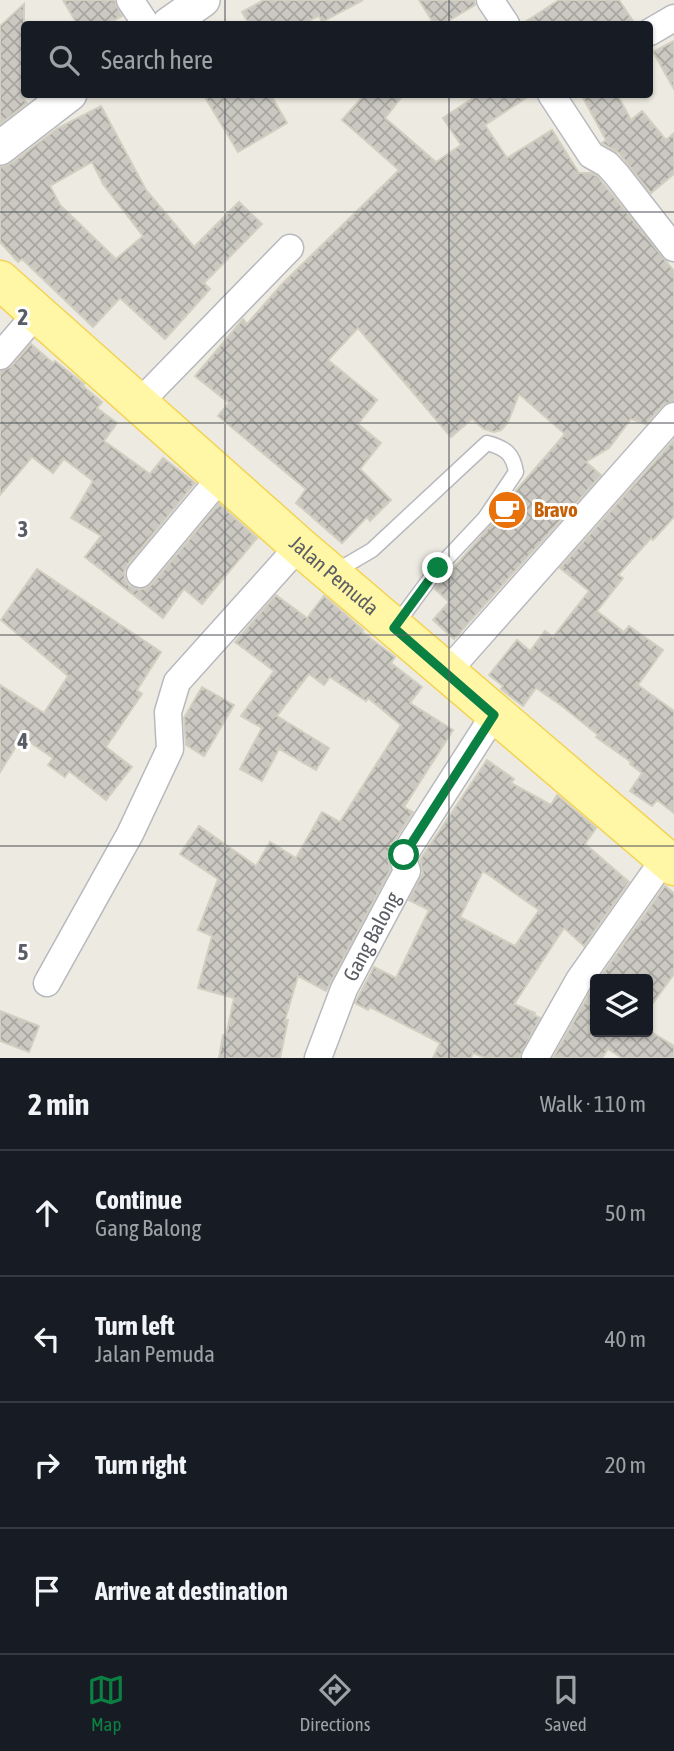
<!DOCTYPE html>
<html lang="en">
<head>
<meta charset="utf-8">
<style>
	body { margin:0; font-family:"Asap Condensed",sans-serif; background:#242831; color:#f1f3f6 }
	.controls { position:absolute; right:21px; bottom:21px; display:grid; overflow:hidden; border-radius:7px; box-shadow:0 2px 5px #0004 }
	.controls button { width:63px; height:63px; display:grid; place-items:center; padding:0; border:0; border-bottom:2px solid #363941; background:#171b24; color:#f1f3f6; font:35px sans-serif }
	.stop { position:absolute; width:21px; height:21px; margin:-16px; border:5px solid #0b8043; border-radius:50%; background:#fff }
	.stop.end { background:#0b8043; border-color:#fff; box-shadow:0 2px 7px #0008 }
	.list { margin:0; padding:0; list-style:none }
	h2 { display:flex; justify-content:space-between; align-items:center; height:91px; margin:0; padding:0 28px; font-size:30px }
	h2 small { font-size:23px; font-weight:400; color:#9ea1a6 }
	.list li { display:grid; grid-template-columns:46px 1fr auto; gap:21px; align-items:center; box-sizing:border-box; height:126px; padding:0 28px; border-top:2px solid #363941 }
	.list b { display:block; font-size:26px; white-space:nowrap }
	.list p { margin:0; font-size:23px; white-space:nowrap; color:#9ea1a6 }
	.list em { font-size:23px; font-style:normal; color:#9ea1a6 }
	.icon { flex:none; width:38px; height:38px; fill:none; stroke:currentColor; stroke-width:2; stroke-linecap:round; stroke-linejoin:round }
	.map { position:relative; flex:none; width:674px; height:1058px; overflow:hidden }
	.search { position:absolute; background:#171b24; box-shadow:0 2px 5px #0004; left:21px; right:21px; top:21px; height:77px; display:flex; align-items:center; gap:18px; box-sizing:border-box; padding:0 24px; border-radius:7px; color:#9ea1a6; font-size:26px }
	.sheet { height:595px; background:#171b24 }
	nav { display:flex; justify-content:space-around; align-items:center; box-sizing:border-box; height:98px; border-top:2px solid #363941; background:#171b24; font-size:19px; color:#9ea1a6 }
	nav a { display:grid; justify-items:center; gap:4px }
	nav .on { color:#0b8043 }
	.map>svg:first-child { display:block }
</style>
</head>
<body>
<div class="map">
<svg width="674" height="1058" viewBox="0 0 674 1058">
	<defs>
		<pattern id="building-cross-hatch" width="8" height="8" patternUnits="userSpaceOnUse" patternTransform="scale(1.75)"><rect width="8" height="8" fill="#cac8c1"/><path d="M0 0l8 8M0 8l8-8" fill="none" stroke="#a7a6a0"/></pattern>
	</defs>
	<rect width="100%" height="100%" fill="#edebe1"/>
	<!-- building -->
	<g fill="url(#building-cross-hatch)" stroke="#d2cec0" stroke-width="2" fill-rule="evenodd">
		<path d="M63 0H114L122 16 107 24H77Z"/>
		<path d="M264 0H363L322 22 319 16 301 24H249L242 12Z"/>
		<path d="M419 0H474L475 5 443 24H434Z"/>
		<path d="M559 0H619L635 24H522Z"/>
		<path d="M24 4V100L27 103 0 124V26Z"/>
		<path d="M674 41V89L653 52Z"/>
		<path d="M203 94H270L287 123 238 152Z"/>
		<path d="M365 94H404L385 118 436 162 461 145 443 118 479 94H532L485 125 507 158 552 130 579 173H591L597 176 674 271V401L663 405 646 424 631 419 609 448 586 462 601 475 454 639 433 620 449 602 435 589 492 524 513 494 565 434 519 394 508 422 501 430 494 432 484 429 472 419 451 437 358 328 328 360 377 400 358 424 381 443 360 469 391 500 370 521 367 517 342 543 296 503 306 489 218 416 229 403 195 376 243 319 247 324 282 284 399 170 342 120Z"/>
		<path d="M581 94H617L631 120 642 111 666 140 674 133V174L651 193 619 153 602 143 606 140Z"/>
		<path d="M101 106 146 190 194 247 239 202 262 224 204 283 210 289 165 339 120 298 93 327 22 259 18 262 0 242V167L12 163 58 128ZM92 162 103 184 143 236 116 259 60 205 50 186Z"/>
		<path d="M31 344 53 363 55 361 79 380 84 384 83 386 102 402 97 408 117 423 104 441 150 474 163 458 195 483 128 564 124 572 125 579 129 586 138 590 146 588 152 584 219 504 257 538 202 604 184 589 163 618 85 557 101 536 71 518 93 481 64 459 53 473 32 457 0 495V371L11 367Z"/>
		<path d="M674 440V517L653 540 651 538 618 575 623 578 597 611 624 632 629 626 663 650 638 685 674 711V813L657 800 652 806 630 791 642 773 630 764 631 762 596 737 598 735 562 706 536 688 523 706 501 689 503 686 489 675 517 640 530 651 545 631 553 637 589 591 560 568Z"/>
		<path d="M37 569 161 652 137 690 142 694 106 747 132 767 106 800 69 771 65 777 48 765 53 758 22 737 0 772V685L44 713 68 676 1 620Z"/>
		<path d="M276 595 307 618 324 596 363 630 362 632 395 657 391 663 422 687 410 703 453 730 404 807 413 812 390 847 388 855 390 870 326 991 298 976 285 1020H288L280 1058H219L223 1035 226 1036 234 998 198 988 212 936 198 930 218 879 180 854 199 826 256 866 270 842 296 858 322 812 340 822 401 725 368 698 366 701 330 677 324 685 309 674 277 716 329 748 316 770 279 749 262 781 240 769 262 728 241 716 274 671 235 642Z"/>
		<path d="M202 687 234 705 204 756 186 745 184 718Z"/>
		<path d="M487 760 514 779 511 783 551 805 557 795 596 828 585 844 629 882 584 946 564 928 514 1004 535 1013 534 1015 540 1018 519 1058H486L473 1053 471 1058H433L440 1043 370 1007 368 1010 355 1003 374 967 396 978 429 910 409 900 423 873 420 860ZM483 871 539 910 515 946 460 917Z"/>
		<path d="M665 886 674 893V974L648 1010V979H599Z"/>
		<path d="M595 984V1032H651L674 1046V1058H622L608 1049 602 1058H553Z"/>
		<path d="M0 1011 39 1026 29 1052 0 1041Z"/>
	</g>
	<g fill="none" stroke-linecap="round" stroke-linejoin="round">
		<!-- service casing -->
		<g stroke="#b7b9be" stroke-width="17">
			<path id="service" d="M333 573 372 550 487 443C506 448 513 454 516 472L485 518 438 568 395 626"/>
		</g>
		<!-- minor casing -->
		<g stroke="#b7b9be" stroke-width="29">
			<g id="minor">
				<path d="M130 0 146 24"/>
				<path d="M490 0 506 24"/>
				<path d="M650 32 674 18"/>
				<path d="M551 94 591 155 607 164 617 175 674 248"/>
				<path d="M0 356 37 313"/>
				<path d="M139 403 290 248"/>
				<path d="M140 574 221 477"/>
				<path d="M446 673 674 416"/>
				<path d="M47 983 130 834 170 749 168 712 177 682 299 546"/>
				<path id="s1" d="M318 1058 344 989 407 871 404 862V855L494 715"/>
				<path d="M535 1058 579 980 665 858"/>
			</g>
		</g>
		<!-- tertiary casing -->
		<g stroke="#b7b9be" stroke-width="36">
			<g id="tertiary">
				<path d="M169 24 203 0"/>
				<path d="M0 148 70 94"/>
			</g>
		</g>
		<!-- primary casing -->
		<g stroke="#f4d253" stroke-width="41">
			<g id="primary">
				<path id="s2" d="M0 280 299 546 674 866"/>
			</g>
		</g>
		<!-- service -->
		<use href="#service" stroke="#fff" stroke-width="14"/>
		<!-- minor -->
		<use href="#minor" stroke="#fff" stroke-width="26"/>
		<!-- tertiary -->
		<use href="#tertiary" stroke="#fff" stroke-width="33"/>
		<!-- primary -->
		<use href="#primary" stroke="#fff7a5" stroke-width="38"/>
	</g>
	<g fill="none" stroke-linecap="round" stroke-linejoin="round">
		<!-- route -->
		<path stroke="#0b8043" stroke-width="9" d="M404 855 494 715 394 628 438 568"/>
	</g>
	<!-- grid -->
	<path fill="none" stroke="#5a5d63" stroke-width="2" stroke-opacity="0.55" d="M225 0V24M449 0V24M225 94V1058M449 94V1058M0 212H674M0 423H674M0 635H674M0 846H674"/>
	<!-- icons -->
	<defs>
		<g id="cafe-disc" transform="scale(2.0125)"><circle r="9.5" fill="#e8710a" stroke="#fff"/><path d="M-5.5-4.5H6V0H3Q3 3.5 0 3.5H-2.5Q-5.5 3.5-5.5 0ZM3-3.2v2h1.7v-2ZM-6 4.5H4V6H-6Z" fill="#fff"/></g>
	</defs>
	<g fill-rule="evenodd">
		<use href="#cafe-disc" x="507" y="510"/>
	</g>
	<g text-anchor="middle" stroke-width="6" stroke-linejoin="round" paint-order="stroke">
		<!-- food labels -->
		<g font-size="21" font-weight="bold" fill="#c56008" stroke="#fff" text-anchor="start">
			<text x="534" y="517">Bravo</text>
		</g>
		<!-- street labels -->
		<g font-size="21" fill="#5a5d63" stroke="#fff">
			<text dy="7" stroke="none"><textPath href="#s2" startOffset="446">Jalan Pemuda</textPath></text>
			<text dy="7" stroke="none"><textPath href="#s1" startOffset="133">Gang Balong</textPath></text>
		</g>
	</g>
	<g font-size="23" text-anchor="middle" font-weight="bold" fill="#5a5d63" stroke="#fff" stroke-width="6" stroke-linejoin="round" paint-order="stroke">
		<text x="23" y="325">2</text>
		<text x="23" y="537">3</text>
		<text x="23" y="749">4</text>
		<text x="23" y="960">5</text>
	</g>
</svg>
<div class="controls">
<button><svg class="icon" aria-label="layers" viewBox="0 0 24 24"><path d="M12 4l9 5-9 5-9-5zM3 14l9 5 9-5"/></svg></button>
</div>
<div class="stop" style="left:404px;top:855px"></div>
<div class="stop end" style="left:438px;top:568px"></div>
<div class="search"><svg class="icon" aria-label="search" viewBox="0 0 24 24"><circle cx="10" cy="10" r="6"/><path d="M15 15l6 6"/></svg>Search here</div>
</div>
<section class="sheet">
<h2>2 min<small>Walk · 110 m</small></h2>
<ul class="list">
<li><svg class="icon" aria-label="ahead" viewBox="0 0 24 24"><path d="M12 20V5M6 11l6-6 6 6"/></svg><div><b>Continue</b><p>Gang Balong</p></div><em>50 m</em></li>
<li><svg class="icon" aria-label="left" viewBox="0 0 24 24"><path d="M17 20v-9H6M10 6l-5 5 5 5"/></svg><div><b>Turn left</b><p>Jalan Pemuda</p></div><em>40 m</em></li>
<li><svg class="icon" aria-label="right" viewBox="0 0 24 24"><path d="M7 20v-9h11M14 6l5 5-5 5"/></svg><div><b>Turn right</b></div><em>20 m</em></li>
<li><svg class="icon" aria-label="arrive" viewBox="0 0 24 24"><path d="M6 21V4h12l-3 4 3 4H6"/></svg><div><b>Arrive at destination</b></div></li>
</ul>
</section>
<nav>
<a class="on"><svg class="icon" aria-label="map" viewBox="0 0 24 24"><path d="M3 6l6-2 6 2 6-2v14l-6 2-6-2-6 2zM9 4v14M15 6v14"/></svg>Map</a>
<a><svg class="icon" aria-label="directions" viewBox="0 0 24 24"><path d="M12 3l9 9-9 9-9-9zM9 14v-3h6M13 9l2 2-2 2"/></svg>Directions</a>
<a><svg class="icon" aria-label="saved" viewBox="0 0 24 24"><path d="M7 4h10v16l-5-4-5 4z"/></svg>Saved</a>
</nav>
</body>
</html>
